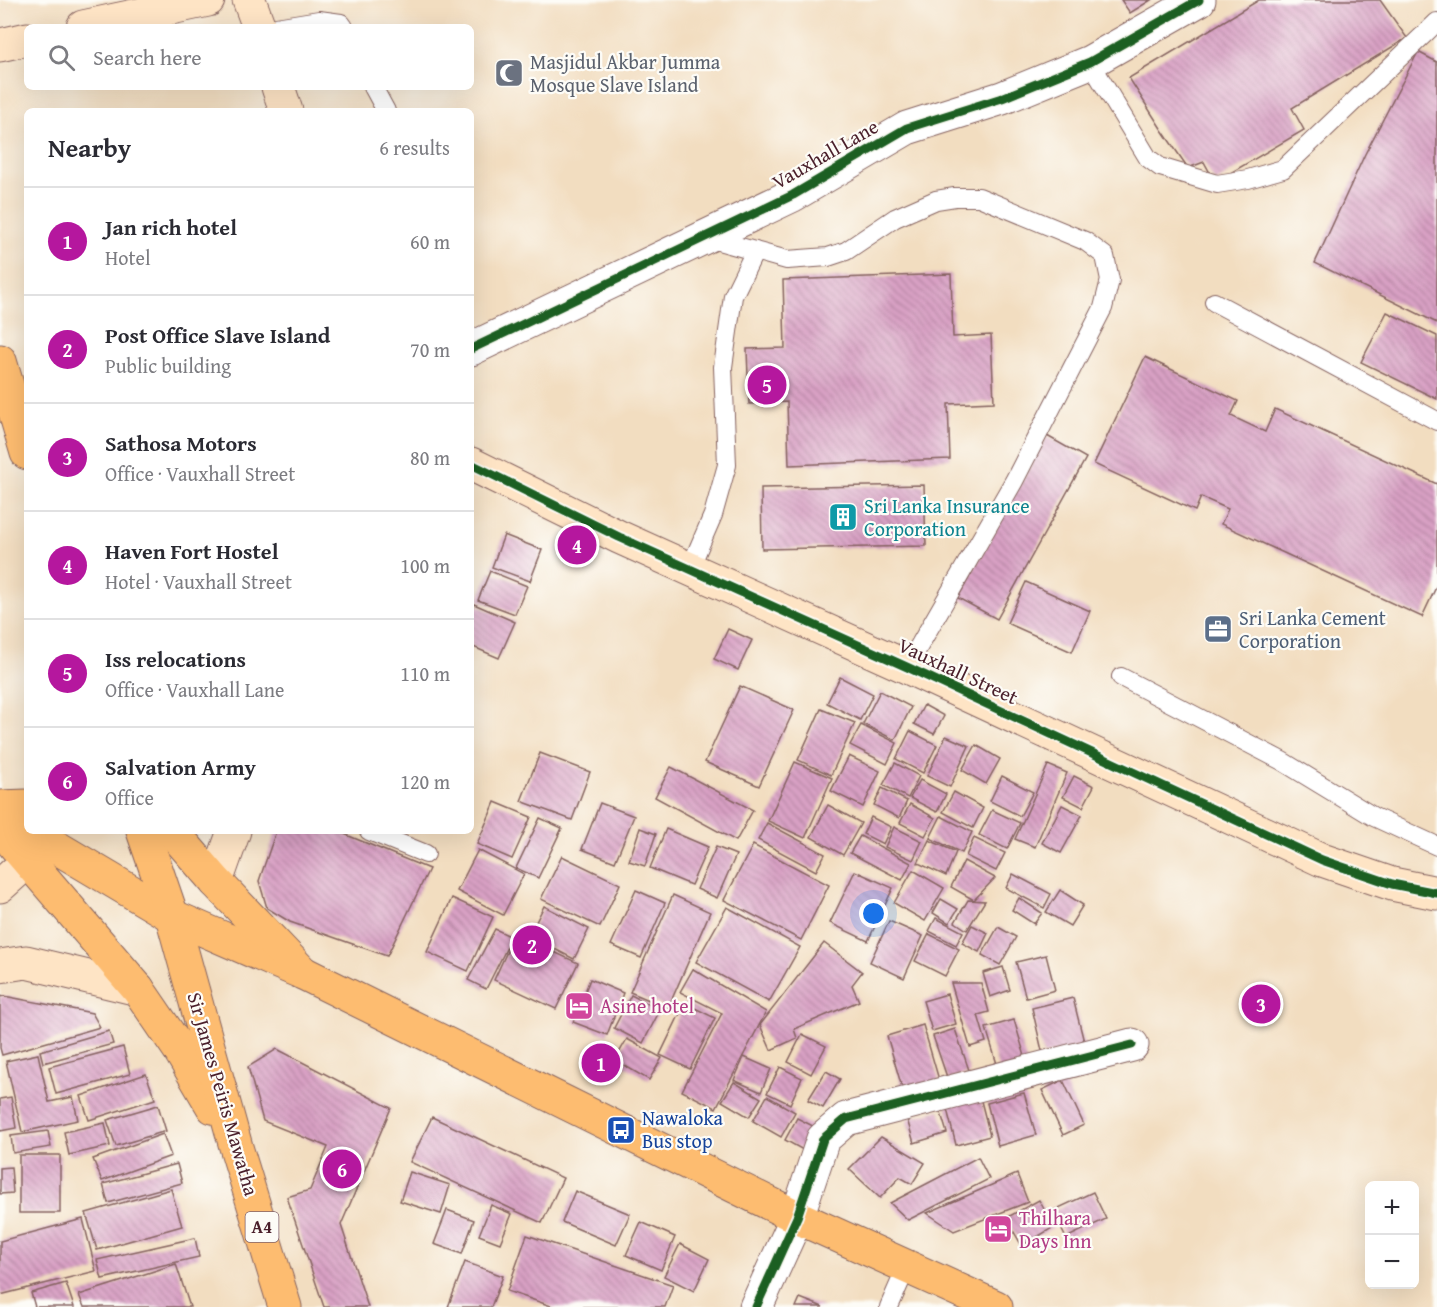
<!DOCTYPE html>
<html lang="en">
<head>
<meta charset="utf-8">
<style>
	body { margin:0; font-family:"Gentium Book Plus",serif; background:#f7f7f7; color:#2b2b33 }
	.controls { position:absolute; right:18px; bottom:18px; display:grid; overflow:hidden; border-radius:9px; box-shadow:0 6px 24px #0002 }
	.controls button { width:54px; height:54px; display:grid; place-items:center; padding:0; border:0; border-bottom:2px solid #e1e1e2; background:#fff; color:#2b2b33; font:30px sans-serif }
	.you { position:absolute; left:874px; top:914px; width:21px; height:21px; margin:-15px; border:4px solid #fff; border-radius:50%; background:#1a73e8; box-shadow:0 0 0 9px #1a73e833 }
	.badge { display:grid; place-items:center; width:39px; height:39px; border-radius:50%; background:#b5179e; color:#fff; font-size:20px; font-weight:700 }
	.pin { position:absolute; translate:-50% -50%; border:3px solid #fff; box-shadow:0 2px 6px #0006 }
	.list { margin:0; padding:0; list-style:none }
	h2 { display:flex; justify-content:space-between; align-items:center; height:78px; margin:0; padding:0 24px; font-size:26px }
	h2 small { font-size:20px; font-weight:400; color:#7c7c81 }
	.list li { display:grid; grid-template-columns:39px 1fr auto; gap:18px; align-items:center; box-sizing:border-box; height:108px; padding:0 24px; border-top:2px solid #e1e1e2 }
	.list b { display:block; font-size:22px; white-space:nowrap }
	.list p { margin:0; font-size:20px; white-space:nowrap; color:#7c7c81 }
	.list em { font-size:20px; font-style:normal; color:#7c7c81 }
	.icon { flex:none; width:33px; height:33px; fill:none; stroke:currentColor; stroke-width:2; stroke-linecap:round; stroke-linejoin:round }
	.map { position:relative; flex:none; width:1437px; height:1307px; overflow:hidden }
	.search { position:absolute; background:#fff; box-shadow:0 6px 24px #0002; left:24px; top:24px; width:450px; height:66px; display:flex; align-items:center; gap:15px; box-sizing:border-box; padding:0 21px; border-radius:9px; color:#7c7c81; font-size:22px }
	.panel { position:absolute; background:#fff; box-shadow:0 6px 24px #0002; left:24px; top:108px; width:450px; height:726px; border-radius:9px }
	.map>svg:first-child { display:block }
</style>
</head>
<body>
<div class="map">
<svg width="1437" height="1307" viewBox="0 0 1437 1307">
	<defs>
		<pattern id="building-back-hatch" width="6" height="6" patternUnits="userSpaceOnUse" patternTransform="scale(1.5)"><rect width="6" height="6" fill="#d9a1c5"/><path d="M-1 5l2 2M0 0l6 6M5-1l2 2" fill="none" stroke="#b283a0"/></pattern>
	</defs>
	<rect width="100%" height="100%" fill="#fdfcf7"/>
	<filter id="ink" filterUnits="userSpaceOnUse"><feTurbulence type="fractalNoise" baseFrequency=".0167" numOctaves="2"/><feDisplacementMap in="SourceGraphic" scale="12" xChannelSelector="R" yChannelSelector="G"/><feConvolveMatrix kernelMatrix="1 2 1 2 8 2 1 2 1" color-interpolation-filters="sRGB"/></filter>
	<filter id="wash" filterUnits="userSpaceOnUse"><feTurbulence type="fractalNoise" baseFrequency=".008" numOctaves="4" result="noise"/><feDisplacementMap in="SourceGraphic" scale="24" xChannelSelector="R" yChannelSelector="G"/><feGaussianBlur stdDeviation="1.35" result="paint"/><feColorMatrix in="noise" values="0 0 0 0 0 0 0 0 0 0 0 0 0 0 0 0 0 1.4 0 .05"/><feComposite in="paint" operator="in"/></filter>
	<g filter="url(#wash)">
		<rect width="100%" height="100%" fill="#f2ddc0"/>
		<g id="blocks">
			<!-- building -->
			<g fill="url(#building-back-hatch)">
				<path d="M1121 0H1151L1130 13Z"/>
				<path d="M1259 0H1380L1407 38 1292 108 1304 130 1215 182 1204 162 1188 168 1162 130 1129 78Z"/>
				<path d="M1418 52 1437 62V323L1315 263 1365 154Z"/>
				<path d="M951 274 953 337 991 335 994 402 948 404 950 459 789 465 787 402 749 404 747 349 785 348 783 280Z"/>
				<path d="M1387 312 1437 336V399L1361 362Z"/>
				<path d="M1145 357 1238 401 1231 416 1265 432 1275 409 1437 484V585L1422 617 1221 524 1228 509 1201 497 1195 511 1094 464Z"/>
				<path d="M1047 436 1086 458 997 619 958 598Z"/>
				<path d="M924 485 926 546 762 549 761 488Z"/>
				<path d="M504 535 542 550 530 581 492 567Z"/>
				<path d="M490 571 527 586 515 614 478 600Z"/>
				<path d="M1026 582 1090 611 1072 652 1007 623Z"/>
				<path d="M474 604 515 622 499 658 471 646V610Z"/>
				<path d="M728 629 752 640 738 670 714 659Z"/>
				<path d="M840 677 873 694 860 720 827 703Z"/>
				<path d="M740 686 794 710 759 786 705 762Z"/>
				<path d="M880 691 911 707 895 740 863 724Z"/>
				<path d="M924 705 944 716 934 734 914 724Z"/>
				<path d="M821 709 855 723 831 775 798 760Z"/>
				<path d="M861 725 897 743 887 764 850 745Z"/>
				<path d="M910 731 937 745 923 773 896 759Z"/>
				<path d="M946 736 969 746 950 787 927 776Z"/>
				<path d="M976 745 1000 759 986 784 962 770Z"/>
				<path d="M540 753 590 772 572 820 521 801Z"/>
				<path d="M849 756 880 771 863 807 831 791Z"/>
				<path d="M795 762 832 778 805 838 768 821Z"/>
				<path d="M895 763 919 776 908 798 883 785Z"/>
				<path d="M1048 765 1067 773 1035 847 1015 839Z"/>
				<path d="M671 767 753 810 736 841 655 797Z"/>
				<path d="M1002 776 1033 792 1020 816 990 801Z"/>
				<path d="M1074 776 1094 786 1083 807 1063 797Z"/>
				<path d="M920 780 946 794 937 812 910 798Z"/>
				<path d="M882 788 907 801 899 818 874 805Z"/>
				<path d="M954 792 983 808 973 828 943 812Z"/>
				<path d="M495 802 531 817 512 859 477 844Z"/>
				<path d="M600 803 634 816 615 862 582 849Z"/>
				<path d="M910 804 935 818 925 836 900 823Z"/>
				<path d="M828 805 861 823 843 855 811 837Z"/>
				<path d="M1062 805 1082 815 1061 853 1042 843Z"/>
				<path d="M992 810 1020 823 1007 849 979 835Z"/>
				<path d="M941 816 972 832 962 853 930 838Z"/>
				<path d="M871 817 891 827 883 844 863 834Z"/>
				<path d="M540 818 562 828 538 878 516 868Z"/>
				<path d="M767 823 825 854 816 871 758 840Z"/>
				<path d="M894 827 922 841 913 860 885 847Z"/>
				<path d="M640 828 656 834 645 866 629 861Z"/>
				<path d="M666 829 708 847 691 885 650 868Z"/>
				<path d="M276 831H337L429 869 387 956 290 922 267 908 259 881Z"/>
				<path d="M860 836 911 863 902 880 850 853Z"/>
				<path d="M974 838 1005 853 996 871 966 856Z"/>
				<path d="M929 840 956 852 946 876 918 863Z"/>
				<path d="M753 845 829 885 801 940 724 900Z"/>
				<path d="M716 847 736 855 717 898 697 889Z"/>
				<path d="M478 850 524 874 503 915 457 891Z"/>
				<path d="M562 856 620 884 600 927 541 899Z"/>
				<path d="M964 861 995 878 974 900 951 887Z"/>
				<path d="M913 870 944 888 925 921 894 903Z"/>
				<path d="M855 871 893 888 868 941 830 923Z"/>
				<path d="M1013 874 1051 894 1044 908 1006 888Z"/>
				<path d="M636 890 665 903 641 958 611 945Z"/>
				<path d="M1060 890 1083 905 1070 926 1046 912Z"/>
				<path d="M673 895 710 912 668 1008 630 992Z"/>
				<path d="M452 898 493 917 468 971 427 952Z"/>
				<path d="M1019 898 1042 913 1034 924 1012 910Z"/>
				<path d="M941 899 958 909 949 923 933 913Z"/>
				<path d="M968 900 985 901 967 930 955 922Z"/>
				<path d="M544 906 589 929 574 959 529 936Z"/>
				<path d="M727 907 800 947 769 1002 696 962Z"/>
				<path d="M936 918 963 932 956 945 929 931Z"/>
				<path d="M889 921 923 936 904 978 870 962Z"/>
				<path d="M972 925 988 933 979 952 962 943Z"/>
				<path d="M998 927 1016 937 1000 965 982 955Z"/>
				<path d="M495 929 512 937 486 989 468 980Z"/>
				<path d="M515 934 578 963 556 1009 494 980Z"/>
				<path d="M929 934 959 949 945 976 915 961Z"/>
				<path d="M824 943 862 972 852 985 859 1001 794 1029 797 1038 771 1050 760 1025Z"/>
				<path d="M1046 955 1055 990 1026 998 1016 962Z"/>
				<path d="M1003 967 1010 990 990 997 983 973Z"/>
				<path d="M693 969 766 1012 716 1108 682 1091 722 1013 680 992Z"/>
				<path d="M590 979 623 993 607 1035 573 1022Z"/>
				<path d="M951 983H981L989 1012 978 1015 986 1042 970 1047Z"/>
				<path d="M947 994 956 1024 932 1031 923 1001Z"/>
				<path d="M631 995 660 1010 643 1043 614 1028Z"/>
				<path d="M4 996 92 1013 100 1027 2 1055 0 1048V997Z"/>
				<path d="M1073 998 1085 1046 1043 1055 1032 1008Z"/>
				<path d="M685 1003 715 1018 690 1069 660 1055Z"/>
				<path d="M1014 1020 1028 1066 1000 1074 986 1028Z"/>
				<path d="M923 1025 939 1080 903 1091 887 1036Z"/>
				<path d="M955 1029 970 1073 948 1080 933 1036Z"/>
				<path d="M109 1031 113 1044 43 1063 40 1051Z"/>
				<path d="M802 1034 826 1046 811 1074 788 1062Z"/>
				<path d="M627 1039 662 1058 649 1080 615 1060Z"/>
				<path d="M123 1047 130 1074 56 1094 49 1067Z"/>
				<path d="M277 1049 391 1108 341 1225 368 1307H324L287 1197 310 1190 328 1147 263 1121 248 1067Z"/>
				<path d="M38 1054 49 1102 73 1097 78 1120 22 1132 6 1061Z"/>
				<path d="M744 1057 771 1069 761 1092 734 1080Z"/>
				<path d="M780 1067 802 1078 790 1104 767 1093Z"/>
				<path d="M826 1071 840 1079 823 1108 808 1100Z"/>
				<path d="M146 1074 155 1099 89 1120 81 1096Z"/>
				<path d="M1063 1080 1084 1125 1063 1135 1042 1090Z"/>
				<path d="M734 1082 761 1098 749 1117 722 1101Z"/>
				<path d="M1024 1093 1036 1135 998 1146 987 1103Z"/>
				<path d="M767 1096 795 1112 781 1137 753 1121Z"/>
				<path d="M11 1097 16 1128 0 1131V1099Z"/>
				<path d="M980 1097 990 1136 956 1145 946 1105Z"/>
				<path d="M158 1105 166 1131 116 1146 107 1120Z"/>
				<path d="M940 1110 947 1133 914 1143 907 1119Z"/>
				<path d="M432 1117 563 1178 542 1223 410 1162Z"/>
				<path d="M797 1118 815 1127 803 1150 785 1140Z"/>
				<path d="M105 1123 110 1146 69 1155 64 1132Z"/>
				<path d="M48 1131 51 1147 13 1153 11 1136Z"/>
				<path d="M163 1134 171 1156 102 1181 93 1159Z"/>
				<path d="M881 1137 925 1163 912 1184 900 1177 880 1198 849 1169Z"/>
				<rect x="19" y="1155" width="41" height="58"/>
				<path d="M978 1157 989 1179 908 1220 890 1203Z"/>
				<path d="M177 1164 182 1183 108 1203 103 1184Z"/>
				<path d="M11 1167 13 1193 0 1194V1168Z"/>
				<path d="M410 1172 450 1185 441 1214 400 1201Z"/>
				<path d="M1017 1174 1028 1202 954 1231 927 1213Z"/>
				<path d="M171 1189 182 1226 97 1250 86 1213Z"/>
				<path d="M575 1191 630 1214 616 1245 562 1222Z"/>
				<path d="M1093 1192 1106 1219 1066 1238 1052 1211Z"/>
				<path d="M1039 1200 1054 1227 1022 1246 1006 1218Z"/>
				<path d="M491 1205 512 1214 500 1243 479 1235Z"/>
				<path d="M447 1210 474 1220 462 1254 434 1244Z"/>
				<path d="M83 1219 96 1271 0 1295V1241Z"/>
				<path d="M641 1222 675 1237 661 1270 626 1255Z"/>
				<path d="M527 1235 673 1285 665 1307H554L507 1291Z"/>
				<path d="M195 1238 199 1257 102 1279 97 1260Z"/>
				<path d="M680 1244 709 1259 694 1291 664 1276Z"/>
				<path d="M465 1262 503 1276 491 1307H448Z"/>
				<path d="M176 1264 190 1307H84L79 1295Z"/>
				<path d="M66 1283 74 1307H35L31 1293Z"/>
				<path d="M800 1298 823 1307H796Z"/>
			</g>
		</g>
	</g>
	<g filter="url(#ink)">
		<use href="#blocks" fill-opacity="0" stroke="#85625f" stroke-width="1.5"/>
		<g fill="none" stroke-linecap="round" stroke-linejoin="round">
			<!-- lane casing -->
			<g stroke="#85625f" stroke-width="20">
				<g id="lane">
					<path d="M276 27 319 20 341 23 344 27"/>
					<path d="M1090 62 1148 158 1160 167 1217 184 1248 179 1283 169 1437 22"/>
					<path d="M373 87 386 111"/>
					<path d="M708 238 787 260 828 257 846 251 895 218 936 200 955 197H979L1085 241 1105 256 1110 280 1103 308 1014 481 907 667"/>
					<path d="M1214 302 1437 421"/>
					<path d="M690 568 713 515 727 465 723 367 733 296 755 251"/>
					<path d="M1121 677 1282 761 1374 817 1437 846"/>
					<path d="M369 831 426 854"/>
					<path d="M889 1307 907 1266"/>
				</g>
			</g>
			<!-- street casing -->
			<g stroke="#85625f" stroke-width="35">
				<g id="street">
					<path d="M471 349 793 195 907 128 1002 98 1090 62 1199 0"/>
					<path d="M756 1307 797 1217 823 1139 846 1119 1132 1045"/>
				</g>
			</g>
			<!-- secondary casing -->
			<g stroke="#85625f" stroke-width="35">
				<g id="secondary">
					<path d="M249 0 259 27"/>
					<path d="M83 27 208 0"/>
					<path d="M0 45 27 39"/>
					<path d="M278 87 286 111"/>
					<path d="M471 464 619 537 907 667 1322 860 1392 884 1437 893"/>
					<path d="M216 882 234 831"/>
					<path d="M0 886 28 861"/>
					<path d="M0 966 26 962 138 989"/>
				</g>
			</g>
			<!-- primary casing -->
			<g stroke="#85625f" stroke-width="35">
				<path id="primary" d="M29 831 172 916 303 973 797 1217 996 1307"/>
			</g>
			<!-- highway casing -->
			<g stroke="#85625f" stroke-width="35">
				<g id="highway">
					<path d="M0 361 27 453"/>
					<path d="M0 807 27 806"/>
					<path d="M0 828 138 989 179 1049 213 1107"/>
					<path d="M143 831 172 916 236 1147 285 1307"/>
					<path d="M172 831 216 882 303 973"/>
				</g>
			</g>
			<!-- lane -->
			<use href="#lane" stroke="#fff" stroke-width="18"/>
			<!-- street -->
			<use href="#street" stroke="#fff" stroke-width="33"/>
			<!-- secondary -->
			<use href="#secondary" stroke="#fee4c5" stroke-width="33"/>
			<!-- primary -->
			<use href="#primary" stroke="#fdbc6f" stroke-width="33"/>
			<!-- highway -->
			<use href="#highway" stroke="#fdbc6f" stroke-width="33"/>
			<!-- cycleway casing -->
			<g stroke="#fdfcf7" stroke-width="13">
				<g id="cycleway">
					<path d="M471 349 793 195 907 128 1002 98 1090 62 1199 0"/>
					<path d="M471 464 619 537 907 667 1322 860 1392 884 1437 893"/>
					<path d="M756 1307 797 1217 823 1139 846 1119 1132 1045"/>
				</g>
			</g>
			<!-- cycleway -->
			<use href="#cycleway" stroke="#1b5e20" stroke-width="9"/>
		</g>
	</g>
	<!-- icons -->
	<defs>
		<g id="mosque-square" transform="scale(1.5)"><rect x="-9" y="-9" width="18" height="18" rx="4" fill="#6b7280" stroke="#fdfcf7"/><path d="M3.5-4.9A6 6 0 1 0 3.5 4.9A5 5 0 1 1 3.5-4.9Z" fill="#fff"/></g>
		<g id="building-square" transform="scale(1.5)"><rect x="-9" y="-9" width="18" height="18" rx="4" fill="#0f9aa8" stroke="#fdfcf7"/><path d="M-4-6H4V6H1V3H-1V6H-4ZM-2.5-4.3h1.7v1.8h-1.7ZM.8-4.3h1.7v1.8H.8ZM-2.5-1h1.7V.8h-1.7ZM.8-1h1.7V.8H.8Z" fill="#fff"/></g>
		<g id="office-square" transform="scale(1.5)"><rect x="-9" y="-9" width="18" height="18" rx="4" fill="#5c6f8a" stroke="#fdfcf7"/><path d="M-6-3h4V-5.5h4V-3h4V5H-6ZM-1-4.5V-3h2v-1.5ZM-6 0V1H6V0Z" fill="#fff"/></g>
		<g id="hotel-square" transform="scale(1.5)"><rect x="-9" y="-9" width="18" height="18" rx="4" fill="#d1479c" stroke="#fdfcf7"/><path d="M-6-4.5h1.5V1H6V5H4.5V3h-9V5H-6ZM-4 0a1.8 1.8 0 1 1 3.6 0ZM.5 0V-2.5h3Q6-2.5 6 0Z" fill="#fff"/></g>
		<g id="bus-square" transform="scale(1.5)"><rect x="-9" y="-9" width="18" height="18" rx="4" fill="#1a4fb4" stroke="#fdfcf7"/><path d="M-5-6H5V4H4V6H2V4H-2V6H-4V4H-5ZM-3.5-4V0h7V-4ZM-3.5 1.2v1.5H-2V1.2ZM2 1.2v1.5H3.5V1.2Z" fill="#fff"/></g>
	</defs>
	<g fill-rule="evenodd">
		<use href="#mosque-square" x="509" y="73"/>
		<use href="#building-square" x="843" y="517"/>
		<use href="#office-square" x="1218" y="629"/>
		<use href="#hotel-square" x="579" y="1006"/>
		<use href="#bus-square" x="621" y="1130"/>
		<use href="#hotel-square" x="998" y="1229"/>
	</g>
	<g text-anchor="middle" stroke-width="4.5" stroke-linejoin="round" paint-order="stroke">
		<!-- shield labels -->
		<rect fill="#fdfcf7" stroke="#806168" stroke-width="1.5" x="245.5" y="1212" width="33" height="30" rx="4.5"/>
		<g font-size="18" font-weight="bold" fill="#4a1f2b">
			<text x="262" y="1233">A4</text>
		</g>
		<!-- worship labels -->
		<g font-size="20" fill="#5b616d" stroke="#fdfcf7" text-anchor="start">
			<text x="530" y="69">Masjidul Akbar Jumma<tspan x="530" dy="23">Mosque Slave Island</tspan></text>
		</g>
		<!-- street labels -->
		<g font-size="20" fill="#4a1f2b" stroke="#fdfcf7">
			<text transform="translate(825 154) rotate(-30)" y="7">Vauxhall Lane</text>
			<text transform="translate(958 671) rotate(25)" y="7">Vauxhall Street</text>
			<text transform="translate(223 1094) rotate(74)" y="7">Sir James Peiris Mawatha</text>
		</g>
		<!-- culture labels -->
		<g font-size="20" fill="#0d838f" stroke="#fdfcf7" text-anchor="start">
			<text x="864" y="513">Sri Lanka Insurance<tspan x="864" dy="23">Corporation</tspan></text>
		</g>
		<!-- service labels -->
		<g font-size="20" fill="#4e5e75" stroke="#fdfcf7" text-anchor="start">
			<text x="1239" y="625">Sri Lanka Cement<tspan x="1239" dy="23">Corporation</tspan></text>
		</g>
		<!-- hotel labels -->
		<g font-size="20" fill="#b23c85" stroke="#fdfcf7" text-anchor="start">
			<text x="600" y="1013">Asine hotel</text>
			<text x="1019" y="1225">Thilhara<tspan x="1019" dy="23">Days Inn</tspan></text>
		</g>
		<!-- transit labels -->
		<g font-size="20" fill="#164399" stroke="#fdfcf7" text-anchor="start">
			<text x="642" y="1125">Nawaloka<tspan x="642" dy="23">Bus stop</tspan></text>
		</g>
	</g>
</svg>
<div class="controls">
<button>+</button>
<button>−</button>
</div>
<div class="you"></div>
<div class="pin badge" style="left:601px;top:1063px">1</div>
<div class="pin badge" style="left:532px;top:945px">2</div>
<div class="pin badge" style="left:1261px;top:1004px">3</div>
<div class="pin badge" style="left:577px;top:545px">4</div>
<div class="pin badge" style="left:767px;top:385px">5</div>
<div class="pin badge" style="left:342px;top:1169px">6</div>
<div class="search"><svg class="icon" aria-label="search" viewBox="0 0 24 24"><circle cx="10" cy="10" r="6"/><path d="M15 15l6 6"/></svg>Search here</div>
<section class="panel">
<h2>Nearby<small>6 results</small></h2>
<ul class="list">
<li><span class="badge">1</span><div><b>Jan rich hotel</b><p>Hotel</p></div><em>60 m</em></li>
<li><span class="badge">2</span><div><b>Post Office Slave Island</b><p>Public building</p></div><em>70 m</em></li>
<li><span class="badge">3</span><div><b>Sathosa Motors</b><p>Office · Vauxhall Street</p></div><em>80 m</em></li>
<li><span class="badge">4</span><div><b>Haven Fort Hostel</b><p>Hotel · Vauxhall Street</p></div><em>100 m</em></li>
<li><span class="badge">5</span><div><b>Iss relocations</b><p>Office · Vauxhall Lane</p></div><em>110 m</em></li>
<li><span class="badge">6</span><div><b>Salvation Army</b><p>Office</p></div><em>120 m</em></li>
</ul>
</section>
</div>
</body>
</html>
